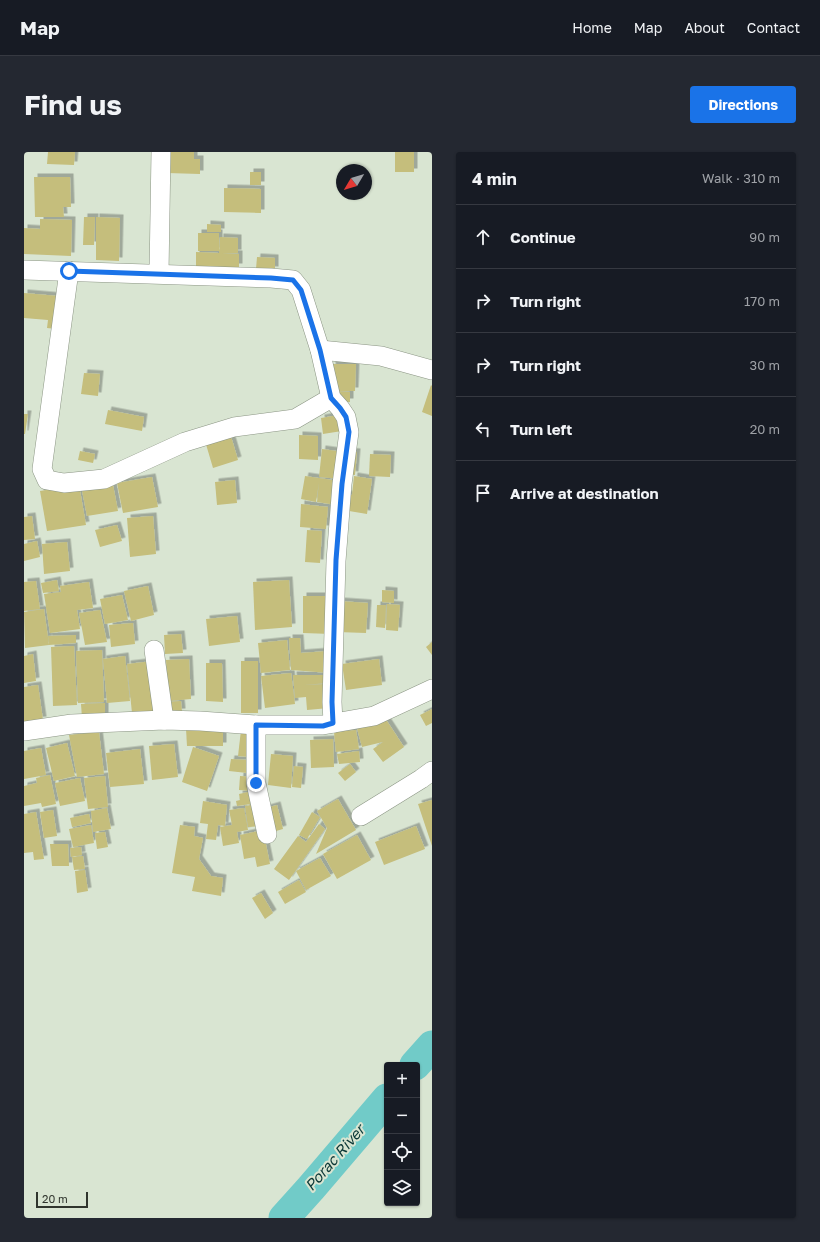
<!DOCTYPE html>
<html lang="en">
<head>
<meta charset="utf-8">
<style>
	body { margin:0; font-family:"Golos Text",sans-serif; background:#242831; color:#f1f3f6 }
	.controls { position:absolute; right:12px; bottom:12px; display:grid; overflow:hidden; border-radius:4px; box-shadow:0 1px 3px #0004 }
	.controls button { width:36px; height:36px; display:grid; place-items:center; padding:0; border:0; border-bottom:1px solid #363941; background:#171b24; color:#f1f3f6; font:20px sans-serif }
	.compass { position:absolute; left:312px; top:12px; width:36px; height:36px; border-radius:50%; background:#171b24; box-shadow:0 1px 3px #0004; rotate:232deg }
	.scale { position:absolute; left:12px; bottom:10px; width:52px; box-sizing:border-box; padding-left:4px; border:2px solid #30352d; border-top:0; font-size:11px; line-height:14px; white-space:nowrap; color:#30352d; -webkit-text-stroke:3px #d9e5d2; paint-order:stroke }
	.stop { position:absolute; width:12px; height:12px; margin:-9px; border:3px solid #1a73e8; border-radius:50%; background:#fff }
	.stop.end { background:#1a73e8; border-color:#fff; box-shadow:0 1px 4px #0008 }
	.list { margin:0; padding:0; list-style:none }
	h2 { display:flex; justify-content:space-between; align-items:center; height:52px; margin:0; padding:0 16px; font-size:17px }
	h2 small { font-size:13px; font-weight:400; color:#9ea1a6 }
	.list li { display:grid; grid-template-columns:26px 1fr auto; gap:12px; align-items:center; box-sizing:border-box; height:64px; padding:0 16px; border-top:1px solid #363941 }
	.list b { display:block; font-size:15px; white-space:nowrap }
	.list em { font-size:13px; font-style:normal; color:#9ea1a6 }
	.icon { flex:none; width:22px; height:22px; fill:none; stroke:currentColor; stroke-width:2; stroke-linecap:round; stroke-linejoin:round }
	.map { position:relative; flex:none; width:408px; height:1066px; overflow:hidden; border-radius:4px }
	header { display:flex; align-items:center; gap:24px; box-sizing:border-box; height:56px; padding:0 20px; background:#171b24; border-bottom:1px solid #363941 }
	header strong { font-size:19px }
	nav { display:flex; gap:22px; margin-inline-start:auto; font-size:14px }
	.intro { display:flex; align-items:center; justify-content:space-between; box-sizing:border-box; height:96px; padding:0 24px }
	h1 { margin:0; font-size:28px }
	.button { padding:10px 18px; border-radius:4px; background:#1a73e8; color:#fff; font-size:14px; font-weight:700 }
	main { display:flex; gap:24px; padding:0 24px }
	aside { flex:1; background:#171b24; border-radius:4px; box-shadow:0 1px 3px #0004 }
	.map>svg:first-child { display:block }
</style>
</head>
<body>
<header>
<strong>Map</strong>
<nav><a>Home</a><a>Map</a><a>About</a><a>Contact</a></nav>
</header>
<div class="intro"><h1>Find us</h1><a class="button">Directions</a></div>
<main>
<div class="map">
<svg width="408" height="1066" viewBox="0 0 408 1066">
	<defs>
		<filter id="shadow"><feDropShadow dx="3.5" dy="-3.5" stdDeviation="0" flood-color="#0004"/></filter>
	</defs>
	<rect width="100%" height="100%" fill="#d9e5d2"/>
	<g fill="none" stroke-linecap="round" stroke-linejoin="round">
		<!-- river -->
		<g stroke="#71cbc8" stroke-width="31">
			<path d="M391 913 408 894"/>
			<path d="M260 1066 287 1036 363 947"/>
		</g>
	</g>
	<!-- building -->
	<g fill="#c5be7c" filter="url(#shadow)">
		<path d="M24 0H51L50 13 23 12Z"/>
		<path d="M144 0H170V7H176V22L143 21Z"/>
		<rect x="371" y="0" width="19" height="20"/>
		<rect x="226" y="20" width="11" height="13"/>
		<path d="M10 25H46L47 55H39L40 65H11Z"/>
		<path d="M200 36 237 37V61L200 60Z"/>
		<path d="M60 65H71L70 93H59Z"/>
		<path d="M72 65 96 66 95 109 72 108Z"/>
		<path d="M16 67 48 68 47 104 0 102V76L16 77Z"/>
		<path d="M183 72 197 73V80H183Z"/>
		<rect x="174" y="81" width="21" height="18"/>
		<path d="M196 85 214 86V101H198L215 102V115H172V100L195 101Z"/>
		<path d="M233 105 251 106V118L232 117Z"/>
		<path d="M0 141 34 144 32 177 23 176 24 168 0 166Z"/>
		<path d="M308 212H332L331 239H313L326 240V250H311Z"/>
		<path d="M60 221 76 222 74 244 57 242Z"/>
		<path d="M407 233 408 234V264L398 260Z"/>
		<path d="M84 258 120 265 118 279 81 272Z"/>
		<path d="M0 262H4L1 282H0Z"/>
		<path d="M315 263 318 279 299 282 297 266Z"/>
		<path d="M206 281 214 308 189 316 181 289Z"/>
		<path d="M275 283 294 284V308L275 307Z"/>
		<path d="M298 297 320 300 317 327 295 325Z"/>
		<path d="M56 299 71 302 69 311 54 308Z"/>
		<path d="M325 299 333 300 331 323 323 322Z"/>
		<path d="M346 302 367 303 366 325 345 324Z"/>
		<path d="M281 324 315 329 312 353 293 350 295 330 292 350 277 347Z"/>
		<path d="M330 324 348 327 343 362 319 358 321 342 328 343Z"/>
		<path d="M128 325 134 355 99 361 93 331Z"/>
		<path d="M211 328 213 351 193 353 191 330Z"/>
		<path d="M55 333 62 373 23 379 16 339Z"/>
		<path d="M89 333 94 359 63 364 58 338Z"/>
		<path d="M277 352 304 355 302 377 276 375Z"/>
		<path d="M8 364 11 387 0 388V365Z"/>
		<path d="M129 364 132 402 106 405 103 366Z"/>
		<path d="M93 373 98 389 76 395 71 378Z"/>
		<path d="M283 378 298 379 296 411 281 410Z"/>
		<path d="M13 389 16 405 0 409V392Z"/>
		<path d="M43 390 46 419 20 422 18 392Z"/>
		<path d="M33 428 35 439 19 441 17 431Z"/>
		<path d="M265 428 268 475 231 478 229 430Z"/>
		<path d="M12 429 16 457 0 459V430Z"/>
		<path d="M65 430 69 456 53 458 56 477 26 481 20 442 37 440 36 434Z"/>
		<path d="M124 434 130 463 107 469 100 439Z"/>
		<path d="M358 438 370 439V451L358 450Z"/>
		<path d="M98 443 104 468 81 472 76 447Z"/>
		<path d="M279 444H307V482L279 481Z"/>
		<path d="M315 449 344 451 342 481 313 480Z"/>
		<path d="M363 452 376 453 374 479 362 478Z"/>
		<path d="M353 453H362L361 476 352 475Z"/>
		<path d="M20 457 25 493 1 496 0 460Z"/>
		<path d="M76 458 83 490 61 493 55 461Z"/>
		<path d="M213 464 216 490 185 494 182 467Z"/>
		<path d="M109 471 111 492 87 495 85 473Z"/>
		<path d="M157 482 159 501 141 502 140 483Z"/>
		<path d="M52 483V491L25 493 24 484Z"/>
		<path d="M265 486H276L277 501 304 499 306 521 267 518Z"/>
		<path d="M263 488 266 518 237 521 234 491Z"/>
		<path d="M408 490V503L402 495Z"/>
		<path d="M50 494 53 553 29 554 27 495Z"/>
		<path d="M78 498 80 550 54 551 52 499Z"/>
		<path d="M9 502 12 529 0 531V504Z"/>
		<path d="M101 504 106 549 83 551 79 507Z"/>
		<path d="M165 507 167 547 144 549 142 508Z"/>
		<path d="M355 507 358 533 322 538 318 512Z"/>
		<path d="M129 509 134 559 108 561 103 512Z"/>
		<rect x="217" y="509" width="17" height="52"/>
		<path d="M182 511H198L199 550 182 549Z"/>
		<path d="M267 521 271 552 241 556 237 524Z"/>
		<path d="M269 523H303V531L280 533 303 532 305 556 283 558 282 545 271 546Z"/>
		<path d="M14 533 19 568 0 570V535Z"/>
		<path d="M157 549 158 560 144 561 143 550Z"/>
		<path d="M81 551V565L58 566 57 552Z"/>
		<path d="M408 557V571L402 574 396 563Z"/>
		<path d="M361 566 380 595 359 610 349 597 359 590 338 595 333 576Z"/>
		<path d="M199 576V594H163L162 577Z"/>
		<path d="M217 578 228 579 226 605 214 604Z"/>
		<path d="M332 578 335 597 312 600 310 580Z"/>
		<path d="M75 580 80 622 53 625 45 583Z"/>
		<path d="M309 587 310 615 287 616 286 588Z"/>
		<path d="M43 591 51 624 30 629 22 596Z"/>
		<path d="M150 592 154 625 128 628 125 594Z"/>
		<path d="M169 595 195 604 183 639 158 630Z"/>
		<path d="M17 596 22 623 0 627V599Z"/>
		<path d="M116 597 120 632 86 635 82 601Z"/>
		<path d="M335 599 336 610 315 612 313 602Z"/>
		<path d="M247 602 269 604 267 636 244 633Z"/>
		<path d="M207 607 224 608 223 621 205 619Z"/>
		<path d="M326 612 332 620 321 629 314 621Z"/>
		<path d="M270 614 279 615 277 636 268 635Z"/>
		<path d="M26 623 32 652 18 655 17 651 0 654V634L13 631 12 626Z"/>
		<path d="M81 624 84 655 64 657 60 626Z"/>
		<path d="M216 624 230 625 229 639 215 638Z"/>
		<path d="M56 626 61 649 36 654 31 631Z"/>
		<path d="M224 640 227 652 213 654 212 649 216 648 215 642Z"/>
		<path d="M314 647 332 678 292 702 303 676 293 659Z"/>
		<path d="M408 648V694L394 652Z"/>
		<path d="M179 649 203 653 201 674 194 673 192 688 182 687 184 672 176 671Z"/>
		<path d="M233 652 237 674 224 675 221 654Z"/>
		<path d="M253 653 259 677 245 681 239 657Z"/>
		<path d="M83 656 87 677 69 680 67 659Z"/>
		<path d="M220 656 224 678 213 680 215 691 199 694 196 675 208 673 205 658Z"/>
		<path d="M29 658 33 684 20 686 16 660Z"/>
		<path d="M12 660 20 707 10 708 9 700 0 701V662Z"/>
		<path d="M288 660 296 665 283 687 275 683Z"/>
		<path d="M65 662 67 671 48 675 46 666Z"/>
		<path d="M295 672 301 677 265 728 250 717 274 684 282 690Z"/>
		<path d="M67 673 70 691 49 695 45 677Z"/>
		<path d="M156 673 171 675 170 684 179 686 175 707 187 724 199 726 197 744 168 739 171 725 148 721Z"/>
		<path d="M392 674 401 697 360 713 351 690Z"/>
		<path d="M239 678 246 712 233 715 231 705 220 707 216 683Z"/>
		<path d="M81 680 84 695 73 697 71 681Z"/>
		<path d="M333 683 347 708 313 727 299 702Z"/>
		<path d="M26 692H44L45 714H28Z"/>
		<path d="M57 695 58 703 47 705 46 696Z"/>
		<path d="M59 704 61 717 50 718 48 705Z"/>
		<path d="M296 706 307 724 282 738 272 719Z"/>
		<path d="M61 718 64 739 53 741 51 719Z"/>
		<path d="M275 728 282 740 261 752 254 740Z"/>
		<path d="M237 741 249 761 241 767 228 746Z"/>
	</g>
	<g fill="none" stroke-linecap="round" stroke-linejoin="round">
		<!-- minor casing -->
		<g stroke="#8b9584" stroke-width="20">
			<g id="minor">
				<path d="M0 118 247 126 269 128 277 138 296 198 307 246 316 256 322 265 325 280 318 332 312 409 308 550 309 571"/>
				<path d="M45 119 18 317 23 328 40 331 80 327 161 290 210 275 271 267 307 246"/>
				<path d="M135 121 137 0"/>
				<path d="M296 198 357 204 408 218"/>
				<path d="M130 498 140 568"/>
				<path d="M232 573V631L243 682"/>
				<path d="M0 579 48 572 140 568 176 569 232 573H299L350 564 408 537"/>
				<path d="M337 664 397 627 408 619"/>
			</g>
		</g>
		<!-- minor -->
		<use href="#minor" stroke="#fff" stroke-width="19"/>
	</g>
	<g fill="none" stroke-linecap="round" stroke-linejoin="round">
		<!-- route -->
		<path stroke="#1a73e8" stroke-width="5" d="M45 119 247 126 269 128 277 138 296 198 307 246 316 256 322 265 325 280 318 332 312 408 308 550 309 571 299 574 232 573V631"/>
	</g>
	<g text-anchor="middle" stroke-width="4" stroke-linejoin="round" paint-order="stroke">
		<!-- water labels -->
		<g font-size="15" font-style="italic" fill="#0b3837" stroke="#d9e5d2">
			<text transform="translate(311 1006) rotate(-49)" y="5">Porac River</text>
		</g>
	</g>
</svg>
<div class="controls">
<button>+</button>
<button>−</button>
<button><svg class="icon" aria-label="locate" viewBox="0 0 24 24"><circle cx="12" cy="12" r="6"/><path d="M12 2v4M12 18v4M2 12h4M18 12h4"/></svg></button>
<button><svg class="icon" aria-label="layers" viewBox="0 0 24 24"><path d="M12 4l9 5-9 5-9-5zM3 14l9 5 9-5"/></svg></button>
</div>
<svg class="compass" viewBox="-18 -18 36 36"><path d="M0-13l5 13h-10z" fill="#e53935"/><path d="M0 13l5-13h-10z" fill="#9ea1a6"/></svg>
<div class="scale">20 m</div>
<div class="stop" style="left:45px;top:119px"></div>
<div class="stop end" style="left:232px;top:631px"></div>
</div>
<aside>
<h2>4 min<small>Walk · 310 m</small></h2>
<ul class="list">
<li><svg class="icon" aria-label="ahead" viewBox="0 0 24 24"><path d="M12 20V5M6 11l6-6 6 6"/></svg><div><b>Continue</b></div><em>90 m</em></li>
<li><svg class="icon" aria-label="right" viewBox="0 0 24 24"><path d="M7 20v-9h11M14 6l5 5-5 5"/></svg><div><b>Turn right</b></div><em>170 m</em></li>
<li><svg class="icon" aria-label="right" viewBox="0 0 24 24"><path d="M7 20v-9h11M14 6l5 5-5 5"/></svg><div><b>Turn right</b></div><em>30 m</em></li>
<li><svg class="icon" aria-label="left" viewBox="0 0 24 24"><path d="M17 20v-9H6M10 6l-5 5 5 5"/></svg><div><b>Turn left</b></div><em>20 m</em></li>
<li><svg class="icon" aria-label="arrive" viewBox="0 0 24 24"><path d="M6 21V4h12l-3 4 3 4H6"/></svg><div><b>Arrive at destination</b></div></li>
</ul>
</aside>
</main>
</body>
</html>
